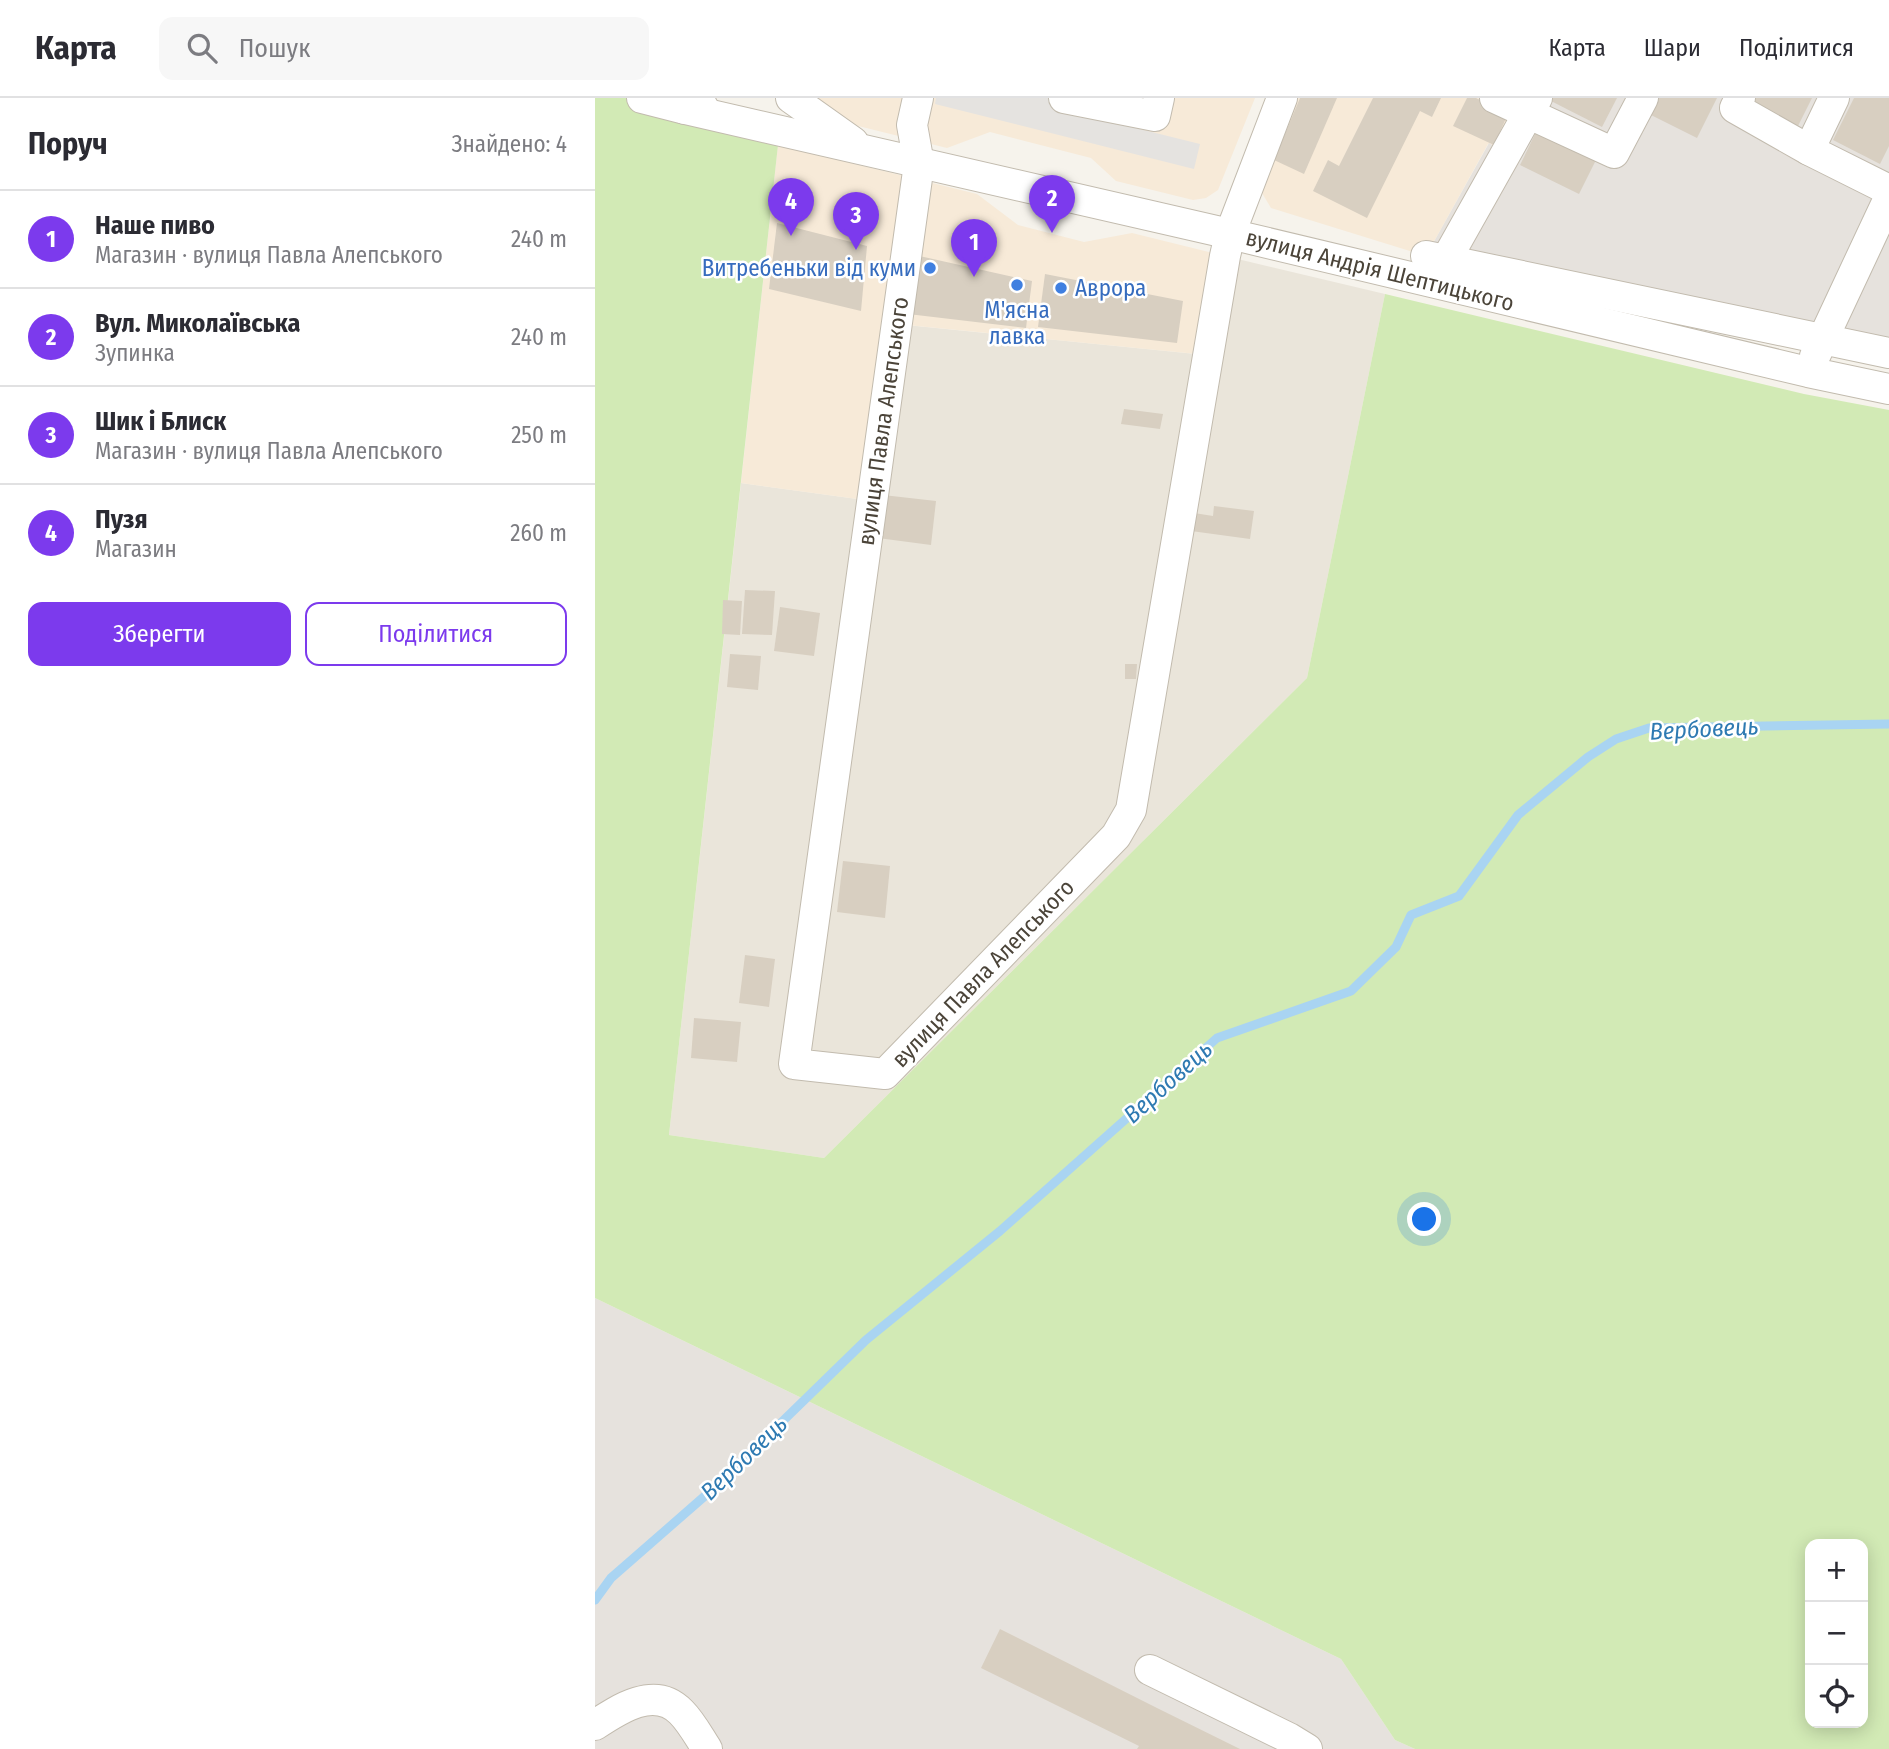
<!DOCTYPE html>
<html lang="uk">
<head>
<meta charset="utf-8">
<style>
	body { margin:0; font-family:"Fira Sans Condensed",sans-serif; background:#f7f7f7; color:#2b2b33 }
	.controls { position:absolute; right:21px; bottom:21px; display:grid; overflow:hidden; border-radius:14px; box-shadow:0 4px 18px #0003 }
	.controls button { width:63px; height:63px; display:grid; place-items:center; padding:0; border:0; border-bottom:2px solid #e1e1e2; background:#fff; color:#2b2b33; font:35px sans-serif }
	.you { position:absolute; left:830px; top:1122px; width:24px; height:24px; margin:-18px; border:5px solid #fff; border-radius:50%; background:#1a73e8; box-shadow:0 0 0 10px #1a73e833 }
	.badge { display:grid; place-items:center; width:46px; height:46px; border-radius:50%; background:#7c3aed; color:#fff; font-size:23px; font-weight:700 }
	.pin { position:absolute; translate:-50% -58px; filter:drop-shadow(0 2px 4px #0008) }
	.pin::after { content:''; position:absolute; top:37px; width:24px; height:21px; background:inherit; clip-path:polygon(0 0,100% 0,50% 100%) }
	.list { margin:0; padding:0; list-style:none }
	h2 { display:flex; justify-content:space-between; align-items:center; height:91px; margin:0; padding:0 28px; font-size:30px }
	h2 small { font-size:23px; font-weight:400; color:#7c7c81 }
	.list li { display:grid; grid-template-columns:46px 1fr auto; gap:21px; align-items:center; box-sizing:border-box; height:98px; padding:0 28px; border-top:2px solid #e1e1e2 }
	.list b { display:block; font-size:26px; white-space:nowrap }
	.list p { margin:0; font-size:23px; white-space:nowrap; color:#7c7c81 }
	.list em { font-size:23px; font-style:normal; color:#7c7c81 }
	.actions { display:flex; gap:14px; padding:21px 28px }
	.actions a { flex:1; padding:16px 0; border:2px solid #7c3aed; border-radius:14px; text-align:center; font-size:24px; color:#7c3aed }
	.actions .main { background:#7c3aed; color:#fff }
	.icon { flex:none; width:38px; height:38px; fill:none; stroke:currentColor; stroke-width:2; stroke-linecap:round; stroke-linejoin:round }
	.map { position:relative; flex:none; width:1294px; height:1651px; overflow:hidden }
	header { display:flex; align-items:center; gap:42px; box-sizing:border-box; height:98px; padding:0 35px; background:#fff; border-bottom:2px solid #e1e1e2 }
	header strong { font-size:33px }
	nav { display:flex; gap:38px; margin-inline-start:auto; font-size:24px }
	.search { width:490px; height:63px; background:#f7f7f7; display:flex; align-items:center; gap:18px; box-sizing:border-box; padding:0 24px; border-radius:14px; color:#7c7c81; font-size:26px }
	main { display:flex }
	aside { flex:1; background:#fff }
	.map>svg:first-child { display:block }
</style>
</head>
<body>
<header>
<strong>Карта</strong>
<div class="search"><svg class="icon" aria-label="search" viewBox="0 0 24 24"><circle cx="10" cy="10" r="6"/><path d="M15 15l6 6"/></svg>Пошук</div>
<nav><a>Карта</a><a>Шари</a><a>Поділитися</a></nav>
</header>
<main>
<aside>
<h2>Поруч<small>Знайдено: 4</small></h2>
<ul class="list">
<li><span class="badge">1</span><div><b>Наше пиво</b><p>Магазин · вулиця Павла Алепського</p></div><em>240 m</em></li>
<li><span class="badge">2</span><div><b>Вул. Миколаївська</b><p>Зупинка</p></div><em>240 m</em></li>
<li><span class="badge">3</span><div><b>Шик і Блиск</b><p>Магазин · вулиця Павла Алепського</p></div><em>250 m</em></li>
<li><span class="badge">4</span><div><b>Пузя</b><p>Магазин</p></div><em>260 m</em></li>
</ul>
<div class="actions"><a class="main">Зберегти</a><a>Поділитися</a></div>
</aside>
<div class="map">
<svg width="1294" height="1651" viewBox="0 0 1294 1651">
	<rect width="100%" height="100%" fill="#f6f3ec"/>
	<!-- residential -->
	<path fill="#eae5da" d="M630 158 790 196 712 580 229 1060 74 1037 146 385 277 403 301 226 611 257Z"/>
	<!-- commercial -->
	<g fill="#f7ead8">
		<path d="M206 0H660L623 92 611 100 598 102 521 83 496 60 395 34 352 50 247 24Z"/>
		<path d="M699 0H883L916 15 900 48 893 46 831 158 676 110 664 90Z"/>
		<path d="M183 47 382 96 423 127 489 144 537 135 630 158 612 257 302 226 277 403 146 385Z"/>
	</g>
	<!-- industrial -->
	<g fill="#e6e2dd">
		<path d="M883 0H1294V255L831 158 894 45 899 48 916 16Z"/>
		<path d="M0 1200 746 1561 800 1642 820 1651H0Z"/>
	</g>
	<!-- green -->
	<path fill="#d2eab5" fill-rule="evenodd" d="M0 0H45L183 47 74 1037 229 1060 712 580 790 196 1209 296 1294 312V1651H820L800 1642 746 1561 0 1200ZM1215 1446H1268V1625H1215Z"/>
	<!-- parking -->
	<path fill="#e5e3e0" d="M341 0H483L480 15 605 46 599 71 340 6Z"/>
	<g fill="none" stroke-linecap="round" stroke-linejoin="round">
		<!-- stream -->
		<path stroke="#a9d4f2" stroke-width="9" d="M0 1502 16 1480 119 1390 271 1242 405 1133 622 940 756 893 801 849 816 817 864 798 923 717 993 659 1021 641 1054 630 1294 626"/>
	</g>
	<!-- building -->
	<g fill="#d8cfc1">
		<path d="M705 0H742L709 76 679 62Z"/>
		<path d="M778 0H846L837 19 825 13 772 120 718 93 733 62 744 68Z"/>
		<path d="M872 0H881L913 16 899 47 858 28Z"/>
		<path d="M958 0H1022L1007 29 956 3Z"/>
		<path d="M1057 0H1122L1102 40 1050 14Z"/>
		<path d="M1158 0H1217L1203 28 1156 4Z"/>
		<path d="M1259 0H1294V48L1285 66 1238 42Z"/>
		<path d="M943 30 1003 58 984 96 925 67Z"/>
		<path d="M182 125 272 148 266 213 174 191Z"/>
		<path d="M320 157 437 183 431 230 313 216Z"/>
		<path d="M450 176 588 203 582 245 443 229Z"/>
		<path d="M529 311 568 316 565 331 526 326Z"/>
		<path d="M288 397 341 403 336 447 283 440Z"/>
		<path d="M619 408 659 413 655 441 596 433 599 415 618 418Z"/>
		<path d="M150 492 180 493 177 537 147 536Z"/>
		<path d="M128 502 147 503 145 537 127 536Z"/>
		<path d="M185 509 225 515 219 558 179 553Z"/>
		<path d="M135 556 166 558 163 592 132 589Z"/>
		<path d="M530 566H542L541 581H530Z"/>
		<path d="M248 763 295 768 290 820 242 814Z"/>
		<path d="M150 857 180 861 174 909 144 905Z"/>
		<path d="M99 920 146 924 142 964 96 960Z"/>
		<path d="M405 1531 562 1610 645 1651H542L544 1648 386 1570Z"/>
	</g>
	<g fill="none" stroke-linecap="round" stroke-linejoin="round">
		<!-- minor casing -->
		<g stroke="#c2bbae" stroke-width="32">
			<g id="minor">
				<path d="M47 0 90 11 108 9"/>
				<path d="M196 0 258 44"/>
				<path d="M323 0 317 27 324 66 199 966 290 976 521 738 536 712 630 158 635 136 687 0"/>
				<path d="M469 0 560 18 564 0"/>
				<path d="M900 0 1019 55 1048 0"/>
				<path d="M1145 0 1140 10 1214 52"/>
				<path d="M1239 0 1214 52 1294 92"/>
				<path d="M90 11 635 136 1213 274 1294 291"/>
				<path d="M831 158 1294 255"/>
				<path d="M842 178 942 0"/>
				<path d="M1220 258 1294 100"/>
				<path d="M555 1572 694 1640 712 1651"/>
				<path d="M0 1627C24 1611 60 1587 86 1614 97 1625 104 1639 112 1651"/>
			</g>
		</g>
		<!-- minor -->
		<use href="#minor" stroke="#fff" stroke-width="30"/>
	</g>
	<!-- markers -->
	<g fill="#3f7fe0" stroke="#fff" stroke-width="2.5">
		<circle cx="335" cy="170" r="7"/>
		<circle cx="422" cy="187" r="7"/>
		<circle cx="466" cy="190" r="7"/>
	</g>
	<g text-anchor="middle" stroke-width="5" stroke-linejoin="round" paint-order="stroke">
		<!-- shop labels -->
		<g font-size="23" fill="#366cbe" stroke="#fff" text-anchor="end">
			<text x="321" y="178">Витребеньки від куми</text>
			<text x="480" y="198" text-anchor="start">Аврора</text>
			<text x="422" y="220" text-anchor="middle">М'ясна<tspan x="422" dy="26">лавка</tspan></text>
		</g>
		<!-- street labels -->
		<g font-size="23" fill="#4b4439" stroke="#fff">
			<text transform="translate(785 172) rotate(14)" y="8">вулиця Андрія Шептицького</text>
			<text transform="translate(288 323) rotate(-82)" y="8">вулиця Павла Алепського</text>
			<text transform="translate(388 875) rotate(-46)" y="8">вулиця Павла Алепського</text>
		</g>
		<!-- water labels -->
		<g font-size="24" font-style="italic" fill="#2e7ab2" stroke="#fff">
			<text transform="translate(1109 631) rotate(-3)" y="8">Вербовець</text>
			<text transform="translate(573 984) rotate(-42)" y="8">Вербовець</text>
			<text transform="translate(149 1360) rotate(-44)" y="8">Вербовець</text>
		</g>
	</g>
</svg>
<div class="controls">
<button>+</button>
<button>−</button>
<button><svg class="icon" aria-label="locate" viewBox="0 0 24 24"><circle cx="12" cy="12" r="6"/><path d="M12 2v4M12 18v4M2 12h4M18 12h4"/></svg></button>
</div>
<div class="you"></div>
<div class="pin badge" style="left:379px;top:179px">1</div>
<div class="pin badge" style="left:457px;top:135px">2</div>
<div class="pin badge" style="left:261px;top:152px">3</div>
<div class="pin badge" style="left:196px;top:138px">4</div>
</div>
</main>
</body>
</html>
